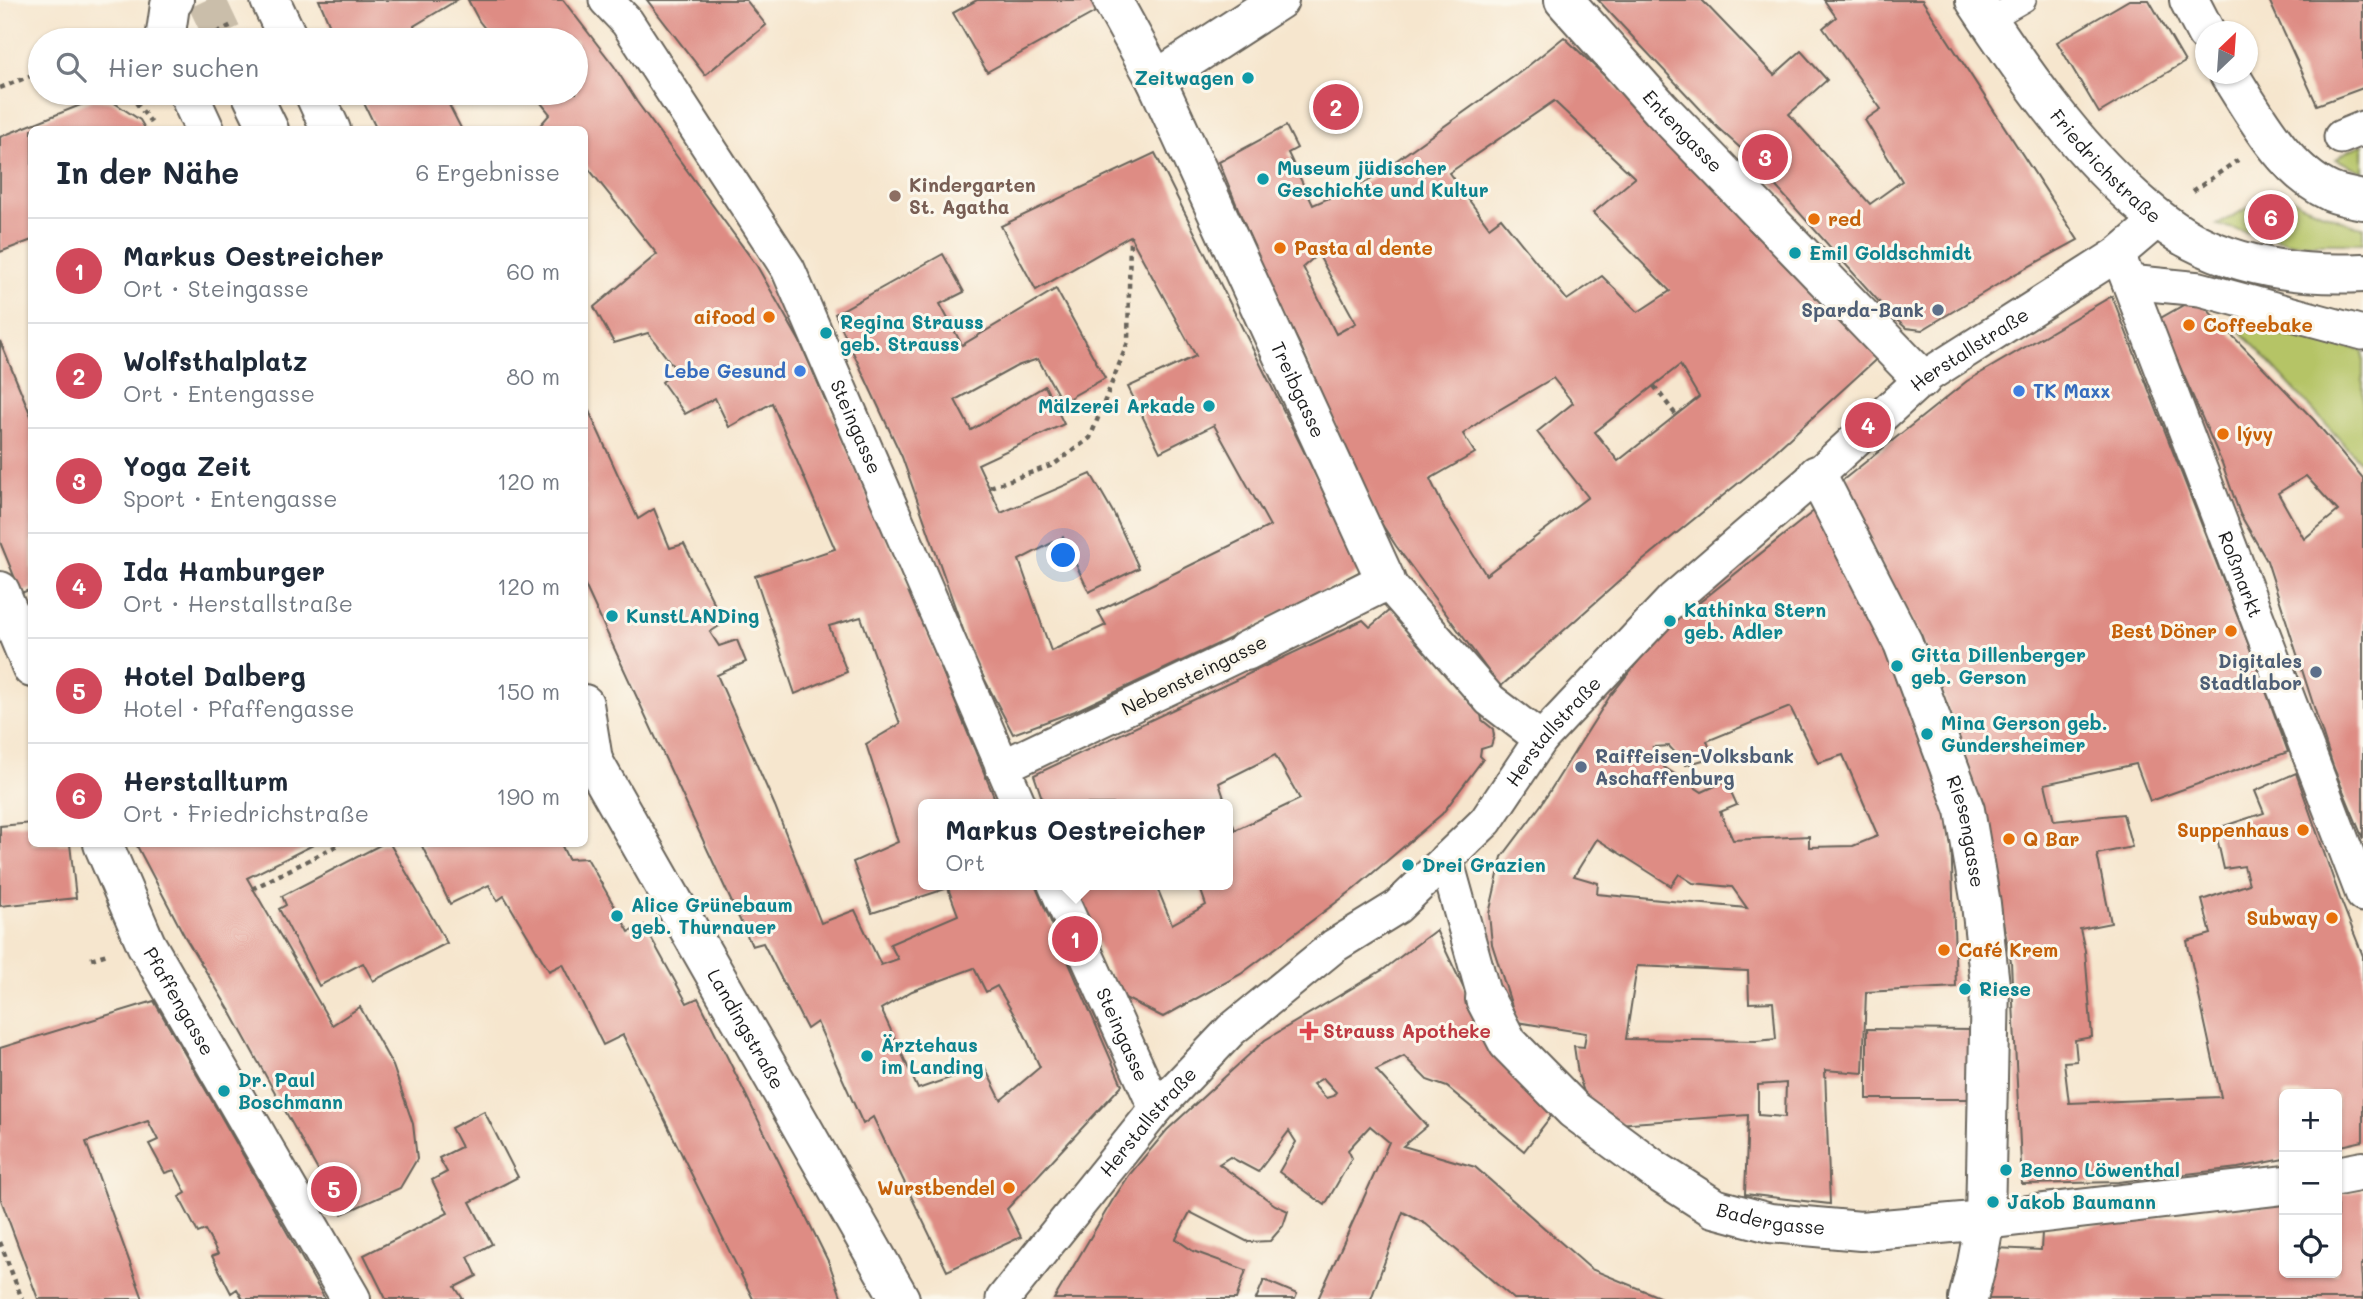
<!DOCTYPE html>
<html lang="de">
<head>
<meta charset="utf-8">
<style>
	body { margin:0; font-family:Mali,sans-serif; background:#f2f2f3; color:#1f2937 }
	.controls { position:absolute; right:21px; bottom:21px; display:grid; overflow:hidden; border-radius:10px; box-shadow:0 2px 5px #0004 }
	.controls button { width:63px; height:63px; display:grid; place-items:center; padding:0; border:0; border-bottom:2px solid #e0e1e3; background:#fff; color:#1f2937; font:35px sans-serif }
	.compass { position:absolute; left:2195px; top:21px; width:63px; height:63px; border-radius:50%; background:#fff; box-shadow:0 2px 5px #0004; rotate:25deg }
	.you { position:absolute; left:1064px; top:556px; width:24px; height:24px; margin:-18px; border:5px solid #fff; border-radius:50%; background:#1a73e8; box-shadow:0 0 0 10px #1a73e833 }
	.badge { display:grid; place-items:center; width:46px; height:46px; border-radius:50%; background:#d1495b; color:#fff; font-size:23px; font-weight:700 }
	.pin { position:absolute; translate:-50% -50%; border:4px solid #fff; box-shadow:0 2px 7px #0006 }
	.popup { position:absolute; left:918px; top:799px; width:315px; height:91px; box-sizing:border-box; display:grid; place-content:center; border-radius:10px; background:#fff; filter:drop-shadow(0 2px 5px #0005); font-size:23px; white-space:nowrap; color:#747a83 }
	.popup b { font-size:26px; color:#1f2937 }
	.popup::after { content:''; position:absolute; left:50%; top:100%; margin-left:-14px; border:14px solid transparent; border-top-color:#fff }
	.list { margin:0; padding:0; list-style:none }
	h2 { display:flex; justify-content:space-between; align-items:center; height:91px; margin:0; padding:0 28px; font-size:30px }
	h2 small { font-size:23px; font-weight:400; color:#747a83 }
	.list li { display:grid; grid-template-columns:46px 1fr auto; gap:21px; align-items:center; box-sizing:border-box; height:105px; padding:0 28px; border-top:2px solid #e0e1e3 }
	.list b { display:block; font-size:26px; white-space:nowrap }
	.list p { margin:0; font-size:23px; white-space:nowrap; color:#747a83 }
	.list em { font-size:23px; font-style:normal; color:#747a83 }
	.icon { flex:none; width:38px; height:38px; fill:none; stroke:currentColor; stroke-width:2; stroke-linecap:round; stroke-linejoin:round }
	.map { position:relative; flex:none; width:2363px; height:1299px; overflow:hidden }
	.search { position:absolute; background:#fff; box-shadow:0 2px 5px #0004; left:28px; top:28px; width:560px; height:77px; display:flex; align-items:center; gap:18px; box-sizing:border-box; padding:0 24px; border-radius:38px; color:#747a83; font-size:26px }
	.panel { position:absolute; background:#fff; box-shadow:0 2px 5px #0004; left:28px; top:126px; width:560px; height:721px; border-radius:10px }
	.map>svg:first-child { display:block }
</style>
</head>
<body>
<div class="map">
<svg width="2363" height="1299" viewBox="0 0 2363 1299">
	<rect width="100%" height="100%" fill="#fbf7ec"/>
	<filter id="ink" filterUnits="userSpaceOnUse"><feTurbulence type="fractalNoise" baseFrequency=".0143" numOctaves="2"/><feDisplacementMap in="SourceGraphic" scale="14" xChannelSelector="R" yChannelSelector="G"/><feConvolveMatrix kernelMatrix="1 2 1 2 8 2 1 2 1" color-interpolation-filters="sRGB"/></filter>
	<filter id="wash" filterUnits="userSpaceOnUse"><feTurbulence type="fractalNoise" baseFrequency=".00686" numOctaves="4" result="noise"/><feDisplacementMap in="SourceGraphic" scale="28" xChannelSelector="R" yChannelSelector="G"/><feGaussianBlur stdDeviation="1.57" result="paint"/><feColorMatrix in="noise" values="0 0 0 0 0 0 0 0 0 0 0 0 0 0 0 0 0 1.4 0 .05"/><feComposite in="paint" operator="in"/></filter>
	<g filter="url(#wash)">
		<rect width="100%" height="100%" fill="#f6e6ce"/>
		<!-- green -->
		<g fill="#b5c466" stroke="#687041" stroke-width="2">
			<path d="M2363 144V172L2336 159 2349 150Z"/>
			<path d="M2280 190 2301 204 2354 225 2363 227V243H2292L2217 225Z"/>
			<path d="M2236 326 2363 350V465Z"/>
		</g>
		<g id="blocks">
			<!-- building -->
			<g fill="#de8c84" fill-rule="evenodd">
				<path d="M319 0H457L414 26 419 40H336Z"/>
				<path d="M468 0H563L614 66 637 102 757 266 800 342 907 585 997 804H923V885H1035L1122 1085 1007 1209 1021 1237 947 1271 873 1117 863 1124 817 1022 807 1029 763 943 752 946 584 583V400L638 519 654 509 670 548 684 544 724 623 710 632 719 646 737 640 746 662 717 675 775 806 821 923 855 910 881 965 898 959 890 944 958 915 948 888 872 913 853 862 898 842 866 744 900 724 861 617 829 626 847 672 795 694 755 576 835 549 772 403 729 427 715 398 685 414 662 382 676 370 648 333 614 343 594 307 657 254 584 163V130H536L550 114 533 93H576V40H494L479 21ZM974 968 986 992 997 986 1019 1023 1040 1067 1001 1100 984 1066 918 1089 881 1009 912 991Z"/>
				<path d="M647 0H746L766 25 705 75Z"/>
				<path d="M977 0H1105L1108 5 987 72 953 13Z"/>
				<path d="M1598 0H1702L1774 75 1801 51 1827 80 1789 114 1870 204 1902 181 1865 120 1881 109 1823 28 1836 17 1824 0H1922L2078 240 2015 274 1922 330 1906 328 1889 313 1746 153 1718 128Z"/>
				<path d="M2129 0H2149L2185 62 2099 113 2057 42Z"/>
				<path d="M2269 0H2363V88L2317 105Z"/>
				<path d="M1564 37 1681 149 1883 353 1757 468 1641 562 1500 687 1396 546 1372 509 1301 347 1268 282 1219 162 1286 126 1297 148 1288 153 1313 205 1366 182 1523 70ZM1554 101 1635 178 1593 213 1670 291 1638 312 1602 276 1567 300 1501 218 1489 227 1449 173ZM1318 254 1356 323 1336 334 1303 267ZM1680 365 1699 397 1618 461 1595 432ZM1553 378 1573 403 1537 432 1588 497 1486 575 1444 508 1430 479 1475 453 1463 434 1482 420Z"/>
				<path d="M359 93H443L462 130H377Z"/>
				<path d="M93 100 113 102 140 120 146 130H32V240L0 252V137Z"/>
				<path d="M1155 153 1363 570 1237 635 1075 711 1013 734 972 655 902 457 835 314 943 254 964 292 940 304 962 345 1056 289 1105 378 1062 402 1038 359 1017 366 955 400 971 430 1045 386 1064 424 978 464 1001 513 1091 474 1114 514 1139 568 1089 592 1063 537 1019 560 1051 651 1106 625 1098 611 1270 526 1214 425 1160 452 1128 387 1196 356 1130 236 1036 290 1001 226Z"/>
				<circle cx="2271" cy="218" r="11"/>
				<path d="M2112 296 2253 656 2288 752 2150 801 2136 764 2045 784 2054 821 2123 814 2132 847 2097 854 2111 923 2080 929 2085 951 2092 1037 2075 1040 2077 1061 2064 1062 2069 1103 2221 1097 2187 941 2211 934 2202 900 2249 884 2244 866 2224 869 2215 829 2264 813 2255 791 2296 773 2340 898 2363 956V1141L2337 1147V1094H2284V1159L2238 1168 2118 1182 2022 1184 2011 962 1979 802 1929 653 1838 484 1967 381Z"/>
				<path d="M2196 298 2314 420 2363 478V839L2333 766 2267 561 2240 514 2222 463 2159 319ZM2306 476 2338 511 2304 539 2278 493Z"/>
				<path d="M0 341 32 418V589L21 593 0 542Z"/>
				<path d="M1820 506 1895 661 1950 806 1956 987 1866 992 1863 1073 1825 1070 1830 1204 1745 1194 1748 1115 1616 1124 1586 1098 1578 1074 1574 1046 1584 1047 1586 1033 1517 1022 1492 944 1489 914 1502 857 1541 805 1610 696 1660 634ZM1790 707 1818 763 1843 755 1878 836 1853 846 1809 847V836L1733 840 1720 812 1737 805 1726 781 1702 792 1664 767 1653 747 1669 746 1686 765 1713 757 1707 741ZM1597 839 1671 886 1679 874 1693 883 1732 887 1747 908 1597 894 1598 883 1574 876ZM1637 966 1748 971 1749 1003 1773 1002 1776 1039 1757 1041 1626 1039ZM1786 1083 1785 1117 1758 1115V1085Z"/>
				<path d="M1391 609 1480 710 1482 720 1493 729 1494 736 1491 746 1481 749 1480 756 1483 759 1442 814 1354 889 1241 974 1163 1017 1119 995 1074 885H1156L1172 924 1206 905 1199 885H1227V807L1235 830 1300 799 1275 755 1219 783 1226 804H1044L1034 775 1363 620 1370 627Z"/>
				<path d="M32 823V844H70L76 898 0 906V826Z"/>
				<path d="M136 844H315L247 878 332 1025 360 1007 393 1066 413 1124 417 1159 400 1188 342 1214 230 1011 185 937Z"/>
				<path d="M382 844H390L447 943 373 981 363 963 319 986 279 909 286 905 282 896Z"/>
				<path d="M421 844H561L568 859 587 858 629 932 644 925 687 1003 698 998 829 1263 842 1299H753L623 1035 603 1045 563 964 549 971 504 896 497 901 489 885 450 904Z"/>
				<path d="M1436 930 1490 1044 1558 1107 1524 1151 1447 1087 1427 1080 1404 1056 1376 1070 1427 1126 1403 1146 1475 1167 1591 1269 1664 1299H1514L1426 1224 1403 1212 1371 1299H1318L1389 1142 1370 1126 1348 1150 1352 1158 1325 1205 1279 1172 1296 1142 1289 1131 1258 1172 1230 1157 1219 1164 1275 1205 1288 1211 1283 1226 1270 1241 1248 1242 1190 1212 1176 1239 1193 1251 1246 1270 1236 1299H1054L1112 1201 1130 1174 1167 1130 1265 1040 1384 969ZM1323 1078 1336 1092 1333 1096 1326 1098 1313 1084Z"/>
				<path d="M154 1001 218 1111 325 1299H243L237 1289 231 1293 212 1256 218 1254 205 1230 198 1233 179 1197 186 1193 174 1170 165 1173 149 1144 158 1140 148 1121 86 1142 143 1299H38L0 1197V1048Z"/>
				<path d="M1867 1029 1972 1030V1099H1867Z"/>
				<path d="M484 1111 518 1177 470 1202 492 1244 468 1257 477 1276 455 1287 463 1299H386L364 1255 448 1213 432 1180 447 1172 439 1158 461 1147 451 1128Z"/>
				<path d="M2363 1190V1265H2361L2363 1299H1983L1994 1248 2041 1250 2042 1232 2284 1204V1273H2337V1195Z"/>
				<path d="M1264 1280 1297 1294 1295 1299H1256Z"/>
			</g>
		</g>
	</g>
	<g filter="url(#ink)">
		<use href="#blocks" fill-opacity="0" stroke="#68635a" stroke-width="2"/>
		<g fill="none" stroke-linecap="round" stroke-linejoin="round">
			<!-- secondary-tunnel -->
			<path stroke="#cabeaa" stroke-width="38" stroke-dasharray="38 19" stroke-linecap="butt" d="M206 0 225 40"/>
			<!-- service casing -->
			<g stroke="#68635a" stroke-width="26">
				<path id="service" d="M1989 20 2024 0"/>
			</g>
			<!-- pedestrian casing -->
			<g stroke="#68635a" stroke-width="37">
				<g id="pedestrian">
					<path id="s1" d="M606 0 627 22 788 269 1019 804"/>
					<path d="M2341 137 2363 128"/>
					<path id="s2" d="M2118 254 2363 895"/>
					<path d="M2129 282 2200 289 2363 333"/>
					<path d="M1386 581 1490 700 1541 739"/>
					<path d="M1002 767 1246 651"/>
					<path d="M1446 859 1485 999"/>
					<path id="s3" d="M1055 885 1156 1109"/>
					<path id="s4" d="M1003 1299 1156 1109 1231 1030 1334 946 1397 907 1486 821 1541 739 1673 599 1817 475 1922 379 2118 254 2158 220"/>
				</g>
			</g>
			<!-- minor casing -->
			<g stroke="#68635a" stroke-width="42">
				<g id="minor">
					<path d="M270 0 289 40"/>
					<path id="s5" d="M1112 0 1156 80 1386 581 1246 651"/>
					<path id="s6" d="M1564 0 1660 108 1922 379"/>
					<path d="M165 40 170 5 174 0"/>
					<path d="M1156 80 1279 0"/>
					<path d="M188 93 205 130"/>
					<path d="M314 93 331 130"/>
					<path id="s7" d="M1817 475 1903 643 1965 810 1981 904 1990 985 1985 1220 1977 1263 1968 1299"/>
					<path d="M0 591 32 668"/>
					<path d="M584 704 593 760"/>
					<path id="s8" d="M103 844 146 944 351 1299"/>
					<path id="s9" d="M1485 999 1508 1043 1574 1110 1655 1170 1714 1208 1770 1223 1861 1231 1985 1220 2284 1185"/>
					<path d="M2337 1176 2363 1171"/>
				</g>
			</g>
			<!-- secondary casing -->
			<g stroke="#68635a" stroke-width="42">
				<g id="secondary">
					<path id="s10" d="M1975 0C2022 71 2072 143 2136 200 2153 215 2171 230 2192 241 2244 268 2304 276 2363 273"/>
					<path d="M2189 0 2206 33"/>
					<path d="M2229 74C2255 115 2285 171 2331 192 2341 196 2353 198 2363 200"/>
					<path d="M251 93 269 130"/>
					<path id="s11" d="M584 745 900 1299"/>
				</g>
			</g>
			<!-- path -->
			<g stroke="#68635a" stroke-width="4.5" stroke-dasharray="5 5" stroke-linecap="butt">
				<path d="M208 37 234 24"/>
				<path d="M33 75 40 84"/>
				<path d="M0 88 40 72"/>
				<path d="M48 93 50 95 66 93"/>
				<path d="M119 93 134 100 154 126"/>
				<path d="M2193 191 2238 160"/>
				<path d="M1654 386 1676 415"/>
				<path d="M990 487 1053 465 1090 438 1128 342 1130 236"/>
				<path d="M252 889 340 844"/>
				<path d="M91 959 107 954"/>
				<path d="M0 1242 22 1299"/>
			</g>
			<!-- service -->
			<use href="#service" stroke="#fff" stroke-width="23"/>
			<!-- pedestrian -->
			<use href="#pedestrian" stroke="#fff" stroke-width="33"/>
			<!-- minor -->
			<use href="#minor" stroke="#fff" stroke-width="38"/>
			<!-- secondary -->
			<use href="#secondary" stroke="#fff" stroke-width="38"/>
		</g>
	</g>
	<!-- markers -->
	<g fill="#0f9aa8" stroke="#fbf7ec" stroke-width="2.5">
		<circle cx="1248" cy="78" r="7"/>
		<circle cx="1263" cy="179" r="7"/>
		<circle cx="1795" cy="253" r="7"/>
		<circle cx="826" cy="333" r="7"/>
		<circle cx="1209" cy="406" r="7"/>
		<circle cx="612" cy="616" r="7"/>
		<circle cx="1670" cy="621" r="7"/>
		<circle cx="1897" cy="666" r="7"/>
		<circle cx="1927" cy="734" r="7"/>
		<circle cx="1408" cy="865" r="7"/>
		<circle cx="617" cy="916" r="7"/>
		<circle cx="1965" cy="989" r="7"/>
		<circle cx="867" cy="1056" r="7"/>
		<circle cx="224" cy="1091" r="7"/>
		<circle cx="2006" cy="1170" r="7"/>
		<circle cx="1993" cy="1202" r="7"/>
	</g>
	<circle fill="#8d6e63" stroke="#fbf7ec" stroke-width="2.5" cx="895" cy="196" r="7"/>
	<g fill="#e8710a" stroke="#fbf7ec" stroke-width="2.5">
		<circle cx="1814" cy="219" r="7"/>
		<circle cx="1280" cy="248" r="7"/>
		<circle cx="769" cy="317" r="7"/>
		<circle cx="2189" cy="325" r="7"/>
		<circle cx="2223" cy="434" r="7"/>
		<circle cx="2231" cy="631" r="7"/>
		<circle cx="2303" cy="830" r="7"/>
		<circle cx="2009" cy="839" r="7"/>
		<circle cx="2332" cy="918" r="7"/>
		<circle cx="1944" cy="950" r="7"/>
		<circle cx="1009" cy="1188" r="7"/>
	</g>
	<g fill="#5c6f8a" stroke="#fbf7ec" stroke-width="2.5">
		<circle cx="1938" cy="310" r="7"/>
		<circle cx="2316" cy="672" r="7"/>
		<circle cx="1581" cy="767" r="7"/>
	</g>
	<g fill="#3f7fe0" stroke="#fbf7ec" stroke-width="2.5">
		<circle cx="800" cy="371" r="7"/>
		<circle cx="2019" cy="391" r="7"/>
	</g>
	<path fill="#e0444e" stroke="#fbf7ec" stroke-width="2.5" d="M1305.5 1020.5h7v7h7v7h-7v7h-7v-7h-7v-7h7z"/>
	<g text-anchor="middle" stroke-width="6" stroke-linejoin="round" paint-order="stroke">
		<!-- culture labels -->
		<g font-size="19" font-weight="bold" fill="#0d838f" stroke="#fbf7ec" text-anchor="start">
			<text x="1234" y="85" text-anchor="end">Zeitwagen</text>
			<text x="1277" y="175">Museum jüdischer<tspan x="1277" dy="22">Geschichte und Kultur</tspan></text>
			<text x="1809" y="260">Emil Goldschmidt</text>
			<text x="840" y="329">Regina Strauss<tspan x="840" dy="22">geb. Strauss</tspan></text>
			<text x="1195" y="413" text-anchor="end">Mälzerei Arkade</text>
			<text x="1684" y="617">Kathinka Stern<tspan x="1684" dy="22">geb. Adler</tspan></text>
			<text x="626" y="623">KunstLANDing</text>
			<text x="1911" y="662">Gitta Dillenberger<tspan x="1911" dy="22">geb. Gerson</tspan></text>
			<text x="1941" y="730">Mina Gerson geb.<tspan x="1941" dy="22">Gundersheimer</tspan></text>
			<text x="1422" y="872">Drei Grazien</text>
			<text x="631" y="912">Alice Grünebaum<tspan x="631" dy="22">geb. Thurnauer</tspan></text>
			<text x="1979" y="996">Riese</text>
			<text x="881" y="1052">Ärztehaus<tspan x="881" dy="22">im Landing</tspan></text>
			<text x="238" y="1087">Dr. Paul<tspan x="238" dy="22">Boschmann</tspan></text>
			<text x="2020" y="1177">Benno Löwenthal</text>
			<text x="2007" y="1209">Jakob Baumann</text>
		</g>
		<!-- street labels -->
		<g font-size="19" fill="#1c1c1c" stroke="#fbf7ec">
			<text dy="7" stroke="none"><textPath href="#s6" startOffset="177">Entengasse</textPath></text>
			<text dy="7" stroke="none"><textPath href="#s10" startOffset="212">Friedrichstraße</textPath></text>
			<text dy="7" stroke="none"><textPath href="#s4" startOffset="1363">Herstallstraße</textPath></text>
			<text dy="7" stroke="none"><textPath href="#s5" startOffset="432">Treibgasse</textPath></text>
			<text dy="7" stroke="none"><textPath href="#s1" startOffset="497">Steingasse</textPath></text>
			<text dy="7" stroke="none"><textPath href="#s2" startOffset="343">Roßmarkt</textPath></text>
			<text transform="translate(1194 675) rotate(-26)" y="7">Nebensteingasse</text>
			<text dy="7" stroke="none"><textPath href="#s4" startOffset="796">Herstallstraße</textPath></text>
			<text dy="7" stroke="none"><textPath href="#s7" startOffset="388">Riesengasse</textPath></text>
			<text dy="7" stroke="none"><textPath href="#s8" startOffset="175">Pfaffengasse</textPath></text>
			<text dy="7" stroke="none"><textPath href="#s11" startOffset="327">Landingstraße</textPath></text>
			<text dy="7" stroke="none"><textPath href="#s3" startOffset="164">Steingasse</textPath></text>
			<text dy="7" stroke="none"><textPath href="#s4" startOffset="229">Herstallstraße</textPath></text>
			<text dy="7" stroke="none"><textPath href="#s9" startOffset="373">Badergasse</textPath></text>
		</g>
		<!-- education labels -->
		<g font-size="19" font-weight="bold" fill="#785e54" stroke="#fbf7ec" text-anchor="start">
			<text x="909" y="192">Kindergarten<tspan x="909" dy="22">St. Agatha</tspan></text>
		</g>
		<!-- food labels -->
		<g font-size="19" font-weight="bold" fill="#c56008" stroke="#fbf7ec" text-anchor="start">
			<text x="1828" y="226">red</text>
			<text x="1294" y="255">Pasta al dente</text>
			<text x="755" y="324" text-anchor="end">aifood</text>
			<text x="2203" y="332">Coffeebake</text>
			<text x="2237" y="441">lývy</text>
			<text x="2217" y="638" text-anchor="end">Best Döner</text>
			<text x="2289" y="837" text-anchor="end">Suppenhaus</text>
			<text x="2023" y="846">Q Bar</text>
			<text x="2318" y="925" text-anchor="end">Subway</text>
			<text x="1958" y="957">Café Krem</text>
			<text x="995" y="1195" text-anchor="end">Wurstbendel</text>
		</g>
		<!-- service labels -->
		<g font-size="19" font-weight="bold" fill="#4e5e75" stroke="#fbf7ec" text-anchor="end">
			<text x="1924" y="317">Sparda-Bank</text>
			<text x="2302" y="668">Digitales<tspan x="2302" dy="22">Stadtlabor</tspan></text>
			<text x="1595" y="763" text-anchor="start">Raiffeisen-Volksbank<tspan x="1595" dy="22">Aschaffenburg</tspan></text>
		</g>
		<!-- shop labels -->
		<g font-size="19" font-weight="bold" fill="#366cbe" stroke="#fbf7ec" text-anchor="end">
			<text x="786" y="378">Lebe Gesund</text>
			<text x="2033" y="398" text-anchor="start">TK Maxx</text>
		</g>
		<!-- health labels -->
		<g font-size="19" font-weight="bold" fill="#be3a42" stroke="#fbf7ec" text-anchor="start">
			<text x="1323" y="1038">Strauss Apotheke</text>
		</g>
	</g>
</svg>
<div class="controls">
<button>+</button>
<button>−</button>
<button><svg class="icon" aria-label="locate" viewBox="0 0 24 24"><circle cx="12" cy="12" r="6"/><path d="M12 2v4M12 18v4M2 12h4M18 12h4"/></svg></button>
</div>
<svg class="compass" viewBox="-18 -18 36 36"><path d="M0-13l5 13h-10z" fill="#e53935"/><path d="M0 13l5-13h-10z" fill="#747a83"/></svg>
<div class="you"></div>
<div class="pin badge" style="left:1075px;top:939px">1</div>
<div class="popup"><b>Markus Oestreicher</b>Ort</div>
<div class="pin badge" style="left:1336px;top:107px">2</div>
<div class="pin badge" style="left:1765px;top:157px">3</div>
<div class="pin badge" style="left:1868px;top:425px">4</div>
<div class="pin badge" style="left:334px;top:1189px">5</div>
<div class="pin badge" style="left:2271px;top:217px">6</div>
<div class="search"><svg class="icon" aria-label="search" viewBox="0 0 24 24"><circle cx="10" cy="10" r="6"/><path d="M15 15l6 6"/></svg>Hier suchen</div>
<section class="panel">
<h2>In der Nähe<small>6 Ergebnisse</small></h2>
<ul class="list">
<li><span class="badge">1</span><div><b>Markus Oestreicher</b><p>Ort · Steingasse</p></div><em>60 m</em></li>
<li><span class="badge">2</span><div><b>Wolfsthalplatz</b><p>Ort · Entengasse</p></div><em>80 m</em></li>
<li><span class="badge">3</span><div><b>Yoga Zeit</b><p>Sport · Entengasse</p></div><em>120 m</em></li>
<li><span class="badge">4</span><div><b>Ida Hamburger</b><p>Ort · Herstallstraße</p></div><em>120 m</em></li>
<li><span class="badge">5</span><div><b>Hotel Dalberg</b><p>Hotel · Pfaffengasse</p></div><em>150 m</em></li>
<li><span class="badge">6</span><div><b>Herstallturm</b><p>Ort · Friedrichstraße</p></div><em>190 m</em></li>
</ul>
</section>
</div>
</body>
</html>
